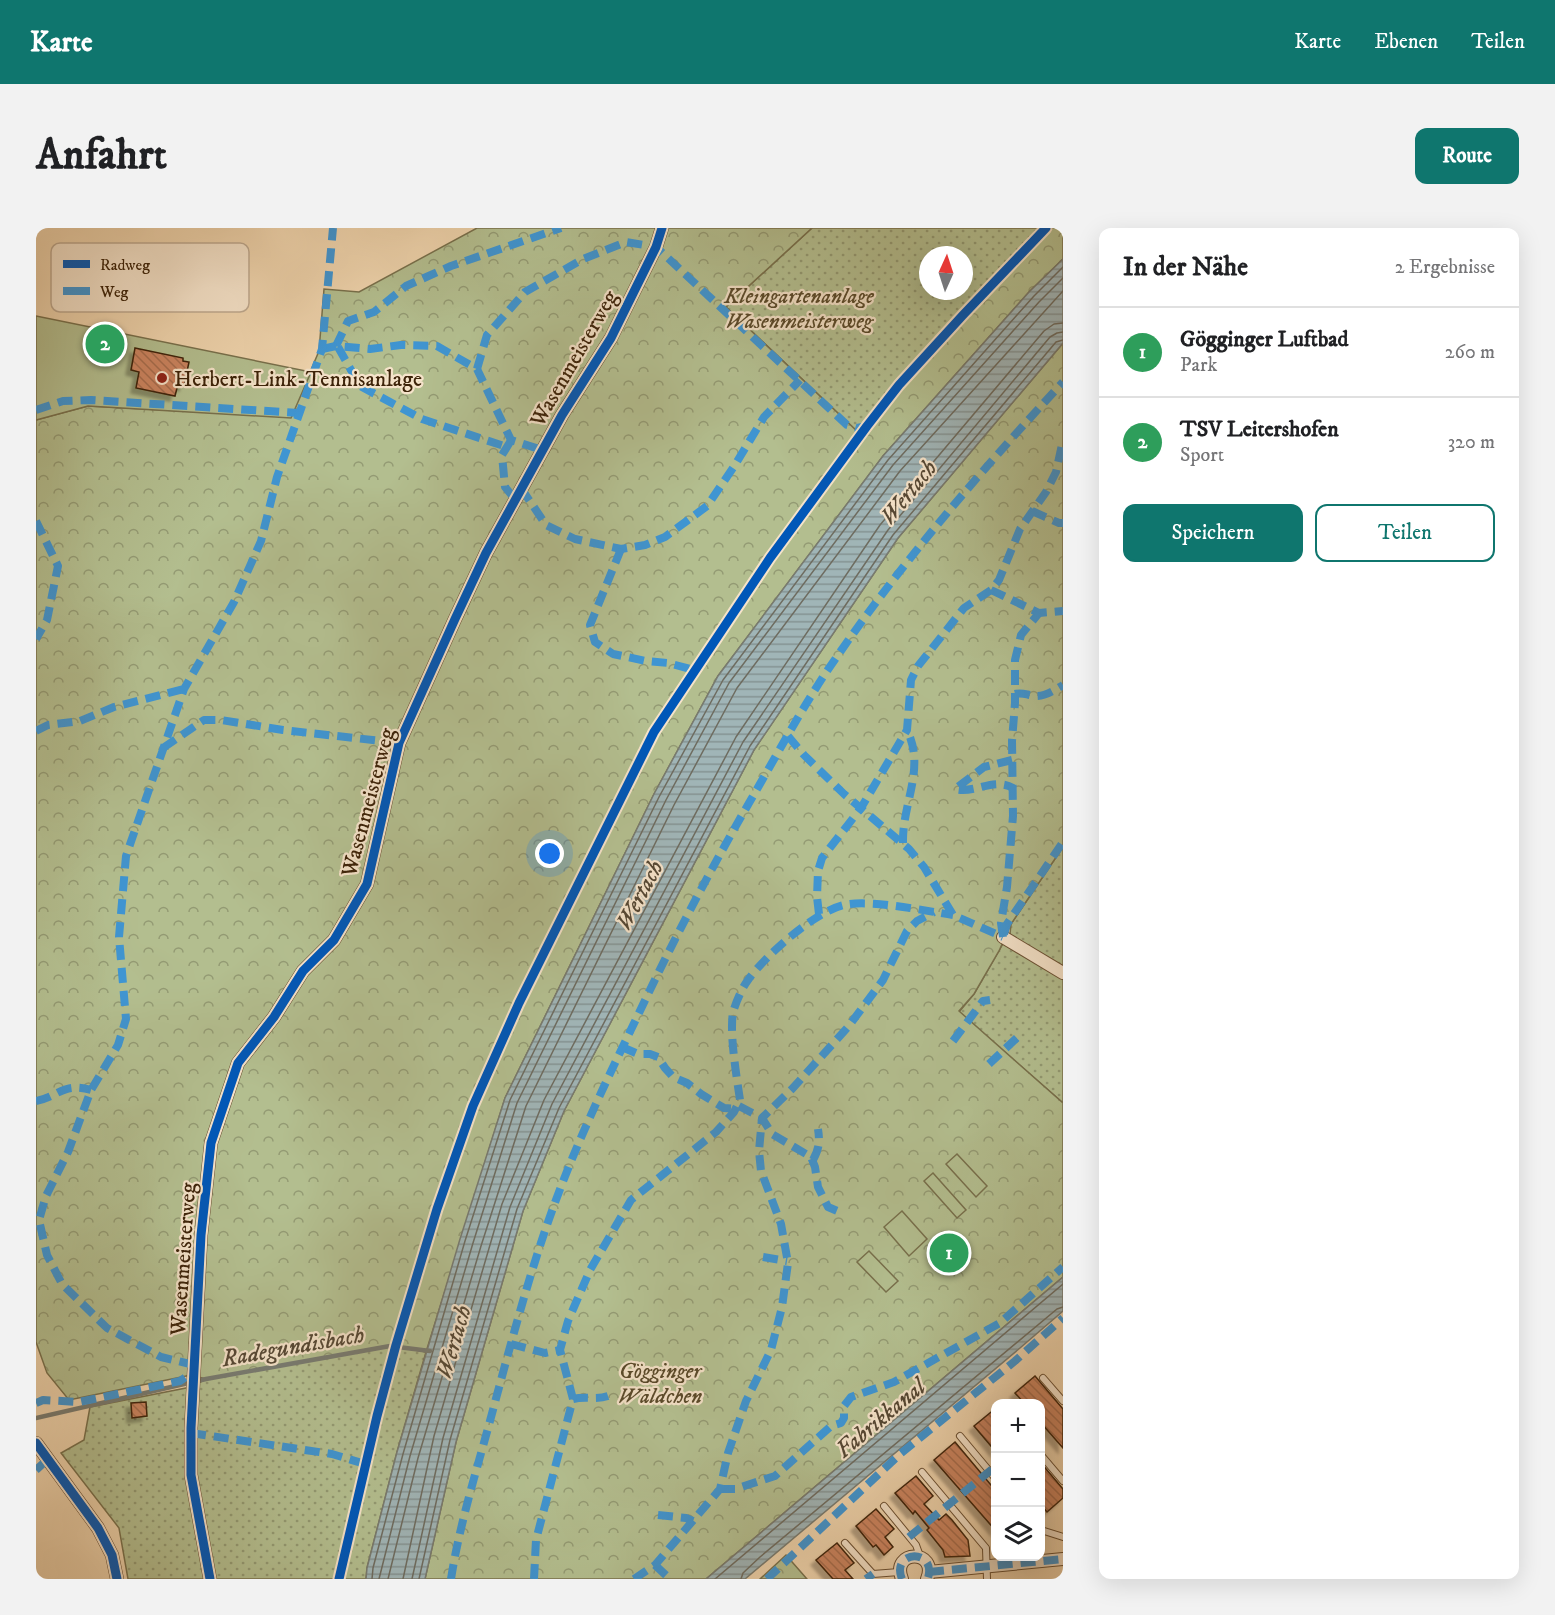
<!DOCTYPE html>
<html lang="de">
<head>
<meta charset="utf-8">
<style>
	body { margin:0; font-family:"IM FELL DW Pica",serif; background:#f2f2f2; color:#202124 }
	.controls { position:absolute; right:18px; bottom:18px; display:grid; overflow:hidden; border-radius:12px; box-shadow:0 6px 24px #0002 }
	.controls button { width:54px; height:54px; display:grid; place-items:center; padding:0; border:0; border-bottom:2px solid #e0e0e0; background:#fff; color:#202124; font:30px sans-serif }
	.compass { position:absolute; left:883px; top:18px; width:54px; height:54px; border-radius:50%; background:#fff; box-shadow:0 6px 24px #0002; rotate:3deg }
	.you { position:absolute; left:514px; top:626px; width:21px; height:21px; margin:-15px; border:4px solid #fff; border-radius:50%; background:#1a73e8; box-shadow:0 0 0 9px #1a73e833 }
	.badge { display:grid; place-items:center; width:39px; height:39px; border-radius:50%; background:#0f766e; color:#fff; font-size:20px; font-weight:700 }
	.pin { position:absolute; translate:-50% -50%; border:3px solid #fff; box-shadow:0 2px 6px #0006 }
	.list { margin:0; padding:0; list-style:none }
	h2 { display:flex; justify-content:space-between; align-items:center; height:78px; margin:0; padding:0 24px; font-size:26px }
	h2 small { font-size:20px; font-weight:400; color:#757577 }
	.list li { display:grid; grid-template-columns:39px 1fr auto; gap:18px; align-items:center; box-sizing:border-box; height:90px; padding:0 24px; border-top:2px solid #e0e0e0 }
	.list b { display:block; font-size:22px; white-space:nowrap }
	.list p { margin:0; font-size:20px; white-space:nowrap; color:#757577 }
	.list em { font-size:20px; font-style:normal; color:#757577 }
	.actions { display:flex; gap:12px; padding:18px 24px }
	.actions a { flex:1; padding:14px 0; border:2px solid #0f766e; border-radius:12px; text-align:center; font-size:21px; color:#0f766e }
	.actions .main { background:#0f766e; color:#fff }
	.icon { flex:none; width:33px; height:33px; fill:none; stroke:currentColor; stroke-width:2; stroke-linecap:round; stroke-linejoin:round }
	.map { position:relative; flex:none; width:1027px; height:1351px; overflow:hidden; border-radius:12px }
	header { display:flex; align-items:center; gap:36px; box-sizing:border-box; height:84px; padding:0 30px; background:#0f766e; color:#fff }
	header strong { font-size:28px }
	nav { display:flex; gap:33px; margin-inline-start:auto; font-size:21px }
	.intro { display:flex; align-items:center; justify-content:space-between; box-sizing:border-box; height:144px; padding:0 36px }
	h1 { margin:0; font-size:42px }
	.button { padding:15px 27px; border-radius:12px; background:#0f766e; color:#fff; font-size:21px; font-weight:700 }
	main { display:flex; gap:36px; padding:0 36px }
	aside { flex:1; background:#fff; border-radius:12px; box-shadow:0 6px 24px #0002 }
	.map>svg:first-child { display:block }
</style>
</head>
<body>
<header>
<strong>Karte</strong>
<nav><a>Karte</a><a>Ebenen</a><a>Teilen</a></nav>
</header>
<div class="intro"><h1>Anfahrt</h1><a class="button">Route</a></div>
<main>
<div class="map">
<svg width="1027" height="1351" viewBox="0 0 1027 1351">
	<defs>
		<pattern id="grass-dots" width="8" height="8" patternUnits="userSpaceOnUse" patternTransform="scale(1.5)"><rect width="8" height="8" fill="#b3be8f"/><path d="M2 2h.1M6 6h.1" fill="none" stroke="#939a73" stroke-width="1.8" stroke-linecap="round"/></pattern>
		<pattern id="forest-crowns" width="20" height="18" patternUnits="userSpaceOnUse" patternTransform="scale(1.5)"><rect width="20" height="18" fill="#b3be8f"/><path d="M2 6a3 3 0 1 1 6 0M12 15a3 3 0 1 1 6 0" fill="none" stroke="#939a73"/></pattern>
		<pattern id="water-rules" width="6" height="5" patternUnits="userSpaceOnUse" patternTransform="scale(1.5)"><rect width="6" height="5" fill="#a0b5b7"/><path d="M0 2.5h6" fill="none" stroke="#849393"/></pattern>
		<pattern id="building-back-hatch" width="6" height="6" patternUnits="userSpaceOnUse" patternTransform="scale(1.5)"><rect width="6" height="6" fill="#cb8460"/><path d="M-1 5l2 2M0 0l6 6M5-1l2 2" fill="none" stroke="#a66c4d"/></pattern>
		<filter id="shadow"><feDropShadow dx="-5" dy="5" stdDeviation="1.5" flood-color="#0004"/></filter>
	</defs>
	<rect width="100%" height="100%" fill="#efd4ad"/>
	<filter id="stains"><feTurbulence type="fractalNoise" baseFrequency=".00333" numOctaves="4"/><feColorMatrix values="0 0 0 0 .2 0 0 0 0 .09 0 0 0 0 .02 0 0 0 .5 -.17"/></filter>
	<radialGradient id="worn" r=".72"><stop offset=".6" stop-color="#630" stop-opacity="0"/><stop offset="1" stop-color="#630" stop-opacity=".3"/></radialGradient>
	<!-- grass -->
	<g fill="url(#grass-dots)" stroke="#78704c" stroke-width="1.5" fill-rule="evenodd">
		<path d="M776 0H1010C946 67 882 134 825 207L690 79ZM892 27H928V63H892Z"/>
		<path d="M1027 619V742L979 712 974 706 975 696Z"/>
		<path d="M968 714 1027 751V875L923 784 938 766Z"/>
		<path d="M360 1117 390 1124 361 1224 331 1340 330 1351H92L83 1300 25 1225 48 1212 54 1179 155 1159 170 1151Z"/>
	</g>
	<!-- forest -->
	<g fill="url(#forest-crowns)" stroke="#78704c" stroke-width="1.5">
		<path d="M441 0H776L690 79 825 207C882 134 946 67 1010 0H1027V31L993 64 847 228 682 448 618 566 469 870 390 1124 354 1118 170 1151 155 1147 33 1172 11 1145 0 1114V192L52 178 255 189 283 123 288 61 323 64Z"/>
		<path d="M1027 115V619L975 696 963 723 938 766 923 783 1027 875V1049L670 1351H389L420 1214 487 983 528 883 718 522 862 310Z"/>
		<path d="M750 1327 771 1351H724Z"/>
	</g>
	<!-- pitch -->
	<g fill="#b3be8f" stroke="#78704c" stroke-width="1.5">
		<path d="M0 88 275 144 255 190 52 178 0 192Z"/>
		<path d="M921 926 951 958 940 969 910 936Z"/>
		<path d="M897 945 930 982 921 990 888 953Z"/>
		<path d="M866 983 891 1011 873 1028 848 999Z"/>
		<path d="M833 1023 862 1053 850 1064 821 1034Z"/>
	</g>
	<!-- water -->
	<g fill="url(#water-rules)" stroke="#787b71" stroke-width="1.5">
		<path d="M1027 31V115L862 310 718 522 528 883 487 983 420 1214 389 1351H330L331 1340 361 1224 424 1011 469 870 618 566 682 448 847 228 993 64Z"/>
		<path d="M1027 1049V1083L984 1120 709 1351H670Z"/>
	</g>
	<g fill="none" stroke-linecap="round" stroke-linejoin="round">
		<!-- shore -->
		<g stroke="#6e6c60" stroke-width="1.5">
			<path d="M336 1351 337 1340 367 1226 429 1013 474 872 623 569 687 452 852 232 998 68 1027 39"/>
			<path d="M343 1351 374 1228 437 1015 481 875 630 572 693 455 857 237 1003 74 1027 50"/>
			<path d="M352 1351 382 1230 445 1018 490 878 638 577 701 460 864 243 1027 63"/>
			<path d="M367 1351 398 1208 466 976 508 872 700 509 844 297 1008 103 1018 96 1027 95"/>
			<path d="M376 1351 407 1210 474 979 516 876 707 514 852 302 1014 109 1021 105 1027 104"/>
			<path d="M383 1351 414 1212 481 981 523 880 714 518 857 307 1020 114 1027 112"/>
			<path d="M679 1351 1027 1056"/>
			<path d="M705 1351 707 1345 724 1329 1021 1081 1027 1079"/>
		</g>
		<!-- stream -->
		<path stroke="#787b71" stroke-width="4.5" d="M0 1190 170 1151 354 1118 394 1123"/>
	</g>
	<!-- building -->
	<g fill="url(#building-back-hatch)" stroke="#3d2309" stroke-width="1.5" filter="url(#shadow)">
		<path d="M99 120 147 130V133L153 134 148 158 142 156 139 168 100 160 103 144 95 142Z"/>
		<path d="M999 1148 1027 1181V1220L1005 1195V1176H989L979 1165Z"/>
		<path d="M110 1174 111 1188 96 1190 95 1175Z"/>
		<path d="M960 1180V1224L938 1198Z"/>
		<path d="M919 1214 960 1263V1303L898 1232Z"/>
		<path d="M1005 1235 1027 1261V1270L1011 1284 1005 1277Z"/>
		<path d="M880 1248 897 1268 888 1276 903 1292 910 1286 916 1292 932 1312 934 1328 909 1329 907 1322 891 1302 893 1300 879 1283 877 1286 859 1265Z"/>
		<path d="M840 1281 858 1301 849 1309 857 1319 848 1327 840 1317 837 1319 820 1298Z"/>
		<path d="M801 1315 818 1335 809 1342 817 1351H797L780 1332Z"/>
	</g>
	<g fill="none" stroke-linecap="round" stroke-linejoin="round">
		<!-- lane casing -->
		<g stroke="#6a4f32" stroke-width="8">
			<g id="lane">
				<path d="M1007 1150 1027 1173"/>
				<path d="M924 1208 960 1251"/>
				<path d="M1005 1227 1027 1253"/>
				<path d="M886 1244 950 1320 951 1351"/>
				<path d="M848 1278 880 1317 884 1328"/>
				<path d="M1005 1302 1027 1309"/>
				<path d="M809 1315 837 1346 863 1344"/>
			</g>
		</g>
		<!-- street casing -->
		<g stroke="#6a4f32" stroke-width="14">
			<g id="street">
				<path d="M967 709 1027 745"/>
				<path d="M0 1215 62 1300 76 1327 81 1351"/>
				<path d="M893 1344 1027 1331"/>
				<path d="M174 1351 155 1247V1200L165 1007 175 915 202 835 238 789 267 743 298 712 331 656 363 515 419 391 450 325 526 187 575 110 620 19 626 0"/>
				<path d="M866 1351C854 1321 903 1321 891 1351"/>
			</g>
		</g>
		<!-- lane -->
		<use href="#lane" stroke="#f5e3ca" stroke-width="6"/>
		<!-- street -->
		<use href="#street" stroke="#f5e3ca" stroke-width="12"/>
		<!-- quiet -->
		<g stroke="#3f95d2" stroke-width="8" stroke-dasharray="15 8" stroke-linecap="butt">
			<path d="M300 118 312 93 338 84 370 58 415 38 525 0"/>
			<path d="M302 119 324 158 386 191 471 219"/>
			<path d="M286 121 300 118 334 121 365 117 401 118 441 141 475 212 506 222"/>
			<path d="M441 141 451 107 489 64 547 31 590 14 620 19 811 197 821 200 831 198"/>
			<path d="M0 182 27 173 55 172 263 185"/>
			<path d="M474 214 466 227 469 259 479 271"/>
			<path d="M485 260 510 297 539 311 585 321 609 317 629 309 671 278 699 237 728 189 764 152"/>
			<path d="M996 283 1023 295H1027"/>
			<path d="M0 293 22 338 11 392 0 411"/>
			<path d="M585 321 554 397 559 414 577 426 610 433 632 435 658 442"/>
			<path d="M955 362 1003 385 1027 383"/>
			<path d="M979 466C987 464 990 467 999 468 1008 469 1019 462 1027 457"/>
			<path d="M0 503 12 497 44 493 78 479 148 461"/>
			<path d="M752 508 768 527 808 566 873 621 888 639 917 687 967 709"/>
			<path d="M127 520 168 492H185L247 502 363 515"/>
			<path d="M976 532 948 539 919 561C939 566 958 549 977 560"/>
			<path d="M867 615C866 575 890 541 871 502"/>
			<path d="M783 686 781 669 782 643 786 630 825 580 871 502 875 452 882 438 928 380 955 362 963 352 984 301 1010 264 1020 244 1027 212"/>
			<path d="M968 706 971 696 1027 614"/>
			<path d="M967 709 965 695 971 659 977 588 976 513 979 475V432L985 407 1003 385"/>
			<path d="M917 813 947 773 954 772"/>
			<path d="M586 819 602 826H614L622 829 629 840 637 849 651 855 665 866 688 880 700 881"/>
			<path d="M953 836 985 806"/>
			<path d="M0 873C23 869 26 854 55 862"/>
			<path d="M703 878 726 890 736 906 775 929 779 939 782 959 792 979 806 985"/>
			<path d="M777 932C783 921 784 914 782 901"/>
			<path d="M727 1029 751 1033"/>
			<path d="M475 1116 509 1125 524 1122"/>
			<path d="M158 1137 125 1129 71 1100 26 1056 11 1027 3 992 10 968 32 924 55 862 82 817 90 791 83 709 90 628 148 461 198 374 225 313 241 249 286 121 297 0"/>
			<path d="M537 1171C549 1168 560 1172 572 1168"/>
			<path d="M0 1175 7 1172 43 1174 144 1153 157 1144"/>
			<path d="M155 1205 296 1226 329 1236"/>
			<path d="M0 1242 12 1231"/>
			<path d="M684 1261H699L739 1248 795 1198 805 1195 808 1190V1178L815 1169 858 1154 964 1095 1027 1039"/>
			<path d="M622 1287 650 1290 657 1293"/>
			<path d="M873 1309 960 1238"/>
			<path d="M619 1337 634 1351"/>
			<path d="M893 1344 1027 1331"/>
			<path d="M415 1351C424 1293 443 1235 458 1178 478 1104 498 1028 526 956 548 899 575 843 602 787 636 715 673 644 713 575 738 532 762 487 789 446 859 342 942 246 1027 154"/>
			<path d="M498 1351 500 1312 537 1171 524 1122 532 1093 554 1042 595 972 680 904 698 884 704 872C701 851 692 799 698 781 701 772 706 760 712 752 730 727 778 684 808 677 834 671 889 683 917 687"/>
			<path d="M598 1351 619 1337 684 1261 692 1225 710 1173 735 1122 746 1079 752 1035 745 996 725 943 723 923 726 890 756 861 812 799 847 752 871 703 881 693 898 684"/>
			<path d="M731 1351 864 1226 979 1133 1027 1090"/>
			<path d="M830 1351 837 1346"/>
			<path d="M866 1351C854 1322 901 1320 892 1350"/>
		</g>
		<!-- cycleway casing -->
		<g stroke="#f5e3ca" stroke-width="13">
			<g id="cycleway">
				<path d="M0 1215 62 1300 76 1327 81 1351"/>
				<path d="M174 1351 155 1247V1200L165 1007 175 915 202 835 238 789 267 743 298 712 331 656 363 515 419 391 450 325 526 187 575 110 620 19 626 0"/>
				<path d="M303 1351 341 1188 360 1117 401 981 437 878 483 775 618 504 734 330 831 198 863 157 927 87 1010 0"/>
			</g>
		</g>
		<!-- cycleway -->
		<use href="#cycleway" stroke="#0057b8" stroke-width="9"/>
	</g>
	<!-- markers -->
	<circle fill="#8f2418" stroke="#f5e3ca" stroke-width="2" cx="126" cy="150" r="6"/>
	<g text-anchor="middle" stroke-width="4.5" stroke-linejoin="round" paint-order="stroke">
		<!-- park labels -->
		<g font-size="22" font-style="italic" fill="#5a4a2a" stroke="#f5e3ca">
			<text x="763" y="75">Kleingartenanlage<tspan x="763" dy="25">Wasenmeisterweg</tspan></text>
			<text x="624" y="1150">Gögginger<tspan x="624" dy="25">Wäldchen</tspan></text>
		</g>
		<!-- street labels -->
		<g font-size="22" fill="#3d2309" stroke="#f5e3ca">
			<text transform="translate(537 130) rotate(-60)" y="8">Wasenmeisterweg</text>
			<text transform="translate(331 574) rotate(-75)" y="8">Wasenmeisterweg</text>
			<text transform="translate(146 1031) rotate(-86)" y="8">Wasenmeisterweg</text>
		</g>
		<!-- poi labels -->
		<g font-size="22" fill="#3d2309" stroke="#f5e3ca" text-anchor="start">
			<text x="138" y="158">Herbert-Link-Tennisanlage</text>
		</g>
		<!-- water labels -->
		<g font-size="24" font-style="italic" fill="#564834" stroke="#f5e3ca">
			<text transform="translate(872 264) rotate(-51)" y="8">Wertach</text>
			<text transform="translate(603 667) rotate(-62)" y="8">Wertach</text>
			<text transform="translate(417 1114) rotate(-74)" y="8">Wertach</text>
			<text transform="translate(257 1118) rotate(-10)" y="8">Radegundisbach</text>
			<text transform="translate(844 1190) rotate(-40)" y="8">Fabrikkanal</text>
		</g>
	</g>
	<!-- legend -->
	<rect x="15" y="15" width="198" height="69" rx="9" fill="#f5e3ca" stroke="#bea990" stroke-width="1.5"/>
	<rect x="27" y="32" width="27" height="8" fill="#0057b8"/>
	<rect x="27" y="59" width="27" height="8" fill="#3f95d2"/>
	<g font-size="16" fill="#3d2309">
		<text x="64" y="42">Radweg</text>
		<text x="64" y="69">Weg</text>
	</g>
	<rect width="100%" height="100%" filter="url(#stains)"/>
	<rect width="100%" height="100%" fill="url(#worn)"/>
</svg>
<div class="controls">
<button>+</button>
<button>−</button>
<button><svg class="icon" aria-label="layers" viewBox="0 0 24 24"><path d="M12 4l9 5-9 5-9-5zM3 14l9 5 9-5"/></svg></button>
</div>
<svg class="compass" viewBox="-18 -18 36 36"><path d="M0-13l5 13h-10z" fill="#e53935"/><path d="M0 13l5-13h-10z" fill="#757577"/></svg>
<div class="you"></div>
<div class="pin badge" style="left:913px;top:1025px;background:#2e9e5b">1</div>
<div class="pin badge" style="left:69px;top:116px;background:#2e9e5b">2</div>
</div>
<aside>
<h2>In der Nähe<small>2 Ergebnisse</small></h2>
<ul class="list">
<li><span class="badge" style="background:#2e9e5b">1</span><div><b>Gögginger Luftbad</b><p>Park</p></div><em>260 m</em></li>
<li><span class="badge" style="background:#2e9e5b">2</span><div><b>TSV Leitershofen</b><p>Sport</p></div><em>320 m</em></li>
</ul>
<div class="actions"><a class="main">Speichern</a><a>Teilen</a></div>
</aside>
</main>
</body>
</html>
